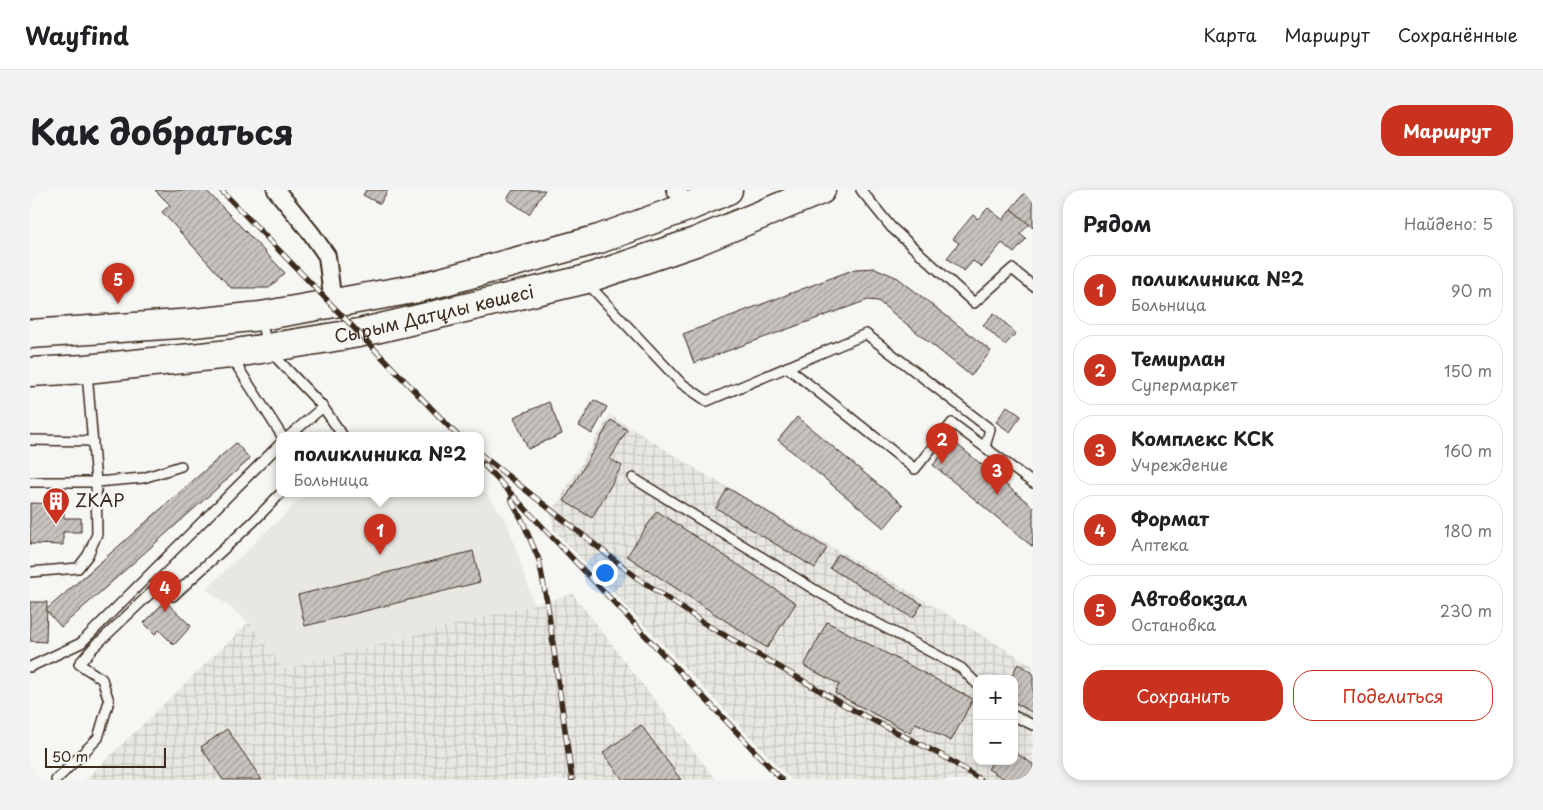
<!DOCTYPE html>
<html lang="ru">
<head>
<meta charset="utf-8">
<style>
	body { margin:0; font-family:"Playpen Sans",sans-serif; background:#f2f2f2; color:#202124 }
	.controls { position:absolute; right:15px; bottom:15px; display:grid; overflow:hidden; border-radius:10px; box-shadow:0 2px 8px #0003 }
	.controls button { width:45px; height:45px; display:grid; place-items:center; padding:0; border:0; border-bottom:1px solid #e0e0e0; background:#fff; color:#202124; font:25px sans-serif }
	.scale { position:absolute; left:15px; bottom:12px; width:121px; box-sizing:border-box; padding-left:5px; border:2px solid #3b2a1e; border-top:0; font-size:14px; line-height:18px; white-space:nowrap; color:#3b2a1e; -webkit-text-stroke:4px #f6f6f2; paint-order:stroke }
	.you { position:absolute; left:574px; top:382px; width:18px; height:18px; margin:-12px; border:4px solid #fff; border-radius:50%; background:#1a73e8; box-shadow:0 0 0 8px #1a73e833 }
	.badge { display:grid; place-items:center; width:32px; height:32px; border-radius:50%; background:#c8321e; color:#fff; font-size:16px; font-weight:700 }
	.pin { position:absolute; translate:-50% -41px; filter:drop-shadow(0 1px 2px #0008) }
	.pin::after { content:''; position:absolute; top:26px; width:18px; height:15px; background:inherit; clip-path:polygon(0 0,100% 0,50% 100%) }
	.popup { position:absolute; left:246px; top:242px; width:208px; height:65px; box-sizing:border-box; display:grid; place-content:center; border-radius:10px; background:#fff; filter:drop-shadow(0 1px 4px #0005); font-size:16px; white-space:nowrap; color:#757577 }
	.popup b { font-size:19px; color:#202124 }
	.popup::after { content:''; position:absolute; left:50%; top:100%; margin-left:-10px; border:10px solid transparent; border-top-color:#fff }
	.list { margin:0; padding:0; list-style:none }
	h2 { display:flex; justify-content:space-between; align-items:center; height:65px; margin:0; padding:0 20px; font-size:21px }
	h2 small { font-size:16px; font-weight:400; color:#757577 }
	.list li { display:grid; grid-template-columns:32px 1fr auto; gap:15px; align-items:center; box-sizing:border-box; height:70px; margin:0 10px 10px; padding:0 10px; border:1px solid #e0e0e0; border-radius:20px }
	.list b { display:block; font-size:19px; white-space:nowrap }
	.list p { margin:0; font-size:16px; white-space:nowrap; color:#757577 }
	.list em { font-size:16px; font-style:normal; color:#757577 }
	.actions { display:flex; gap:10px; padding:15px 20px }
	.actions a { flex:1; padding:11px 0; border:1px solid #c8321e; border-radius:20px; text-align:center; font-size:18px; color:#c8321e }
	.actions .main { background:#c8321e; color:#fff }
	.map { position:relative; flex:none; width:1003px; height:590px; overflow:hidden; border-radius:20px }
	header { display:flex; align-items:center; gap:30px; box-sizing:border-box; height:70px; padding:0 25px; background:#fff; border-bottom:1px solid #e0e0e0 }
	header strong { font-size:24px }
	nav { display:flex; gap:28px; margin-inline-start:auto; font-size:18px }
	.intro { display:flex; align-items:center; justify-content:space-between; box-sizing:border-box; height:120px; padding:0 30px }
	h1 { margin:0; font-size:35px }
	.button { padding:12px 22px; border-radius:20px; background:#c8321e; color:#fff; font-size:18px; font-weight:700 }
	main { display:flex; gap:30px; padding:0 30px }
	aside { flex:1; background:#fff; border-radius:20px; box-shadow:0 2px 8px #0003 }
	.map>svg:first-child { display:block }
</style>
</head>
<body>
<header>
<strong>Wayfind</strong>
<nav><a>Карта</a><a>Маршрут</a><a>Сохранённые</a></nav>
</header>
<div class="intro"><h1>Как добраться</h1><a class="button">Маршрут</a></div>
<main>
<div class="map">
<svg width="1003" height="590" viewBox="0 0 1003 590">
	<defs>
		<pattern id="industrial-grid" width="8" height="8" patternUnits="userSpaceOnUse" patternTransform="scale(1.25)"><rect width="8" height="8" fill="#e8e7e2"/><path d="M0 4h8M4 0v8" fill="none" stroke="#c8c6c1"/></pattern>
		<pattern id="building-hatch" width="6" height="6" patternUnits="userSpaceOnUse" patternTransform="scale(1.25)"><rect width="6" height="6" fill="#c8c3be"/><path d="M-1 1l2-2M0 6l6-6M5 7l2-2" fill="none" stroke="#a49f9a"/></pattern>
	</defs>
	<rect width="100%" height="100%" fill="#f6f6f2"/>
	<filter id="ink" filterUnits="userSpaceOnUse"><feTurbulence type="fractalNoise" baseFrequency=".02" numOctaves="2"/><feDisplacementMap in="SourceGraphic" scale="10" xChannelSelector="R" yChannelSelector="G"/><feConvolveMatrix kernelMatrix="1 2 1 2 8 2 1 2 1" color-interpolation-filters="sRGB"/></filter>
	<g filter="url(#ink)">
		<!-- built -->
		<path fill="#e8e7e2" d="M450 295 477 332 504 414 254 479 219 432 176 399 276 304H450Z"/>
		<!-- industrial -->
		<g fill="url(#industrial-grid)" fill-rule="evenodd">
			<path d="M580 225 674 284 867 394 1003 476V590H761L524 340 521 324ZM947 489H984V571H947Z"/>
			<path d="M543 404 686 590H55L219 432 254 479Z"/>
		</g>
		<!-- building -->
		<g fill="url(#building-hatch)" stroke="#3b2a1e">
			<path d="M125 0H176L255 83 239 98H201L132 22 140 15Z"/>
			<path d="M336 0H358L350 14 333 5Z"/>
			<path d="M483 0H515L499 24 477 9Z"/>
			<path d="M997 0H1003V38L981 19Z"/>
			<path d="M958 18 973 30 981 19 999 34 990 44 996 49 984 63 972 53 952 77 943 71 934 81 917 68 929 53 923 49 943 25 948 29Z"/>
			<path d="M845 78 868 88 961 161 941 186 848 111 838 110 664 173 653 144 825 79Z"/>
			<path d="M964 123 986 143 975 155 953 135Z"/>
			<path d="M564 210 577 217 562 244 549 236Z"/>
			<path d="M519 212 532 244 498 259 484 227Z"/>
			<path d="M977 216 991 226 980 242 966 232Z"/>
			<path d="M767 227 873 315 854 338 748 250Z"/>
			<path d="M581 230 597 240 580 269 592 276 562 328 534 311Z"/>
			<path d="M923 251 1003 317V357L903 275Z"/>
			<path d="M206 253 220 269 31 437 16 420Z"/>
			<path d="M698 298 797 358 785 378 686 318Z"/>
			<path d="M0 313 34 314V328H51V342H33V355L0 354Z"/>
			<path d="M627 321 766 413 737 458 597 366Z"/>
			<path d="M443 361 450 392 275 436 268 405Z"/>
			<path d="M808 364 892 414 883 428 800 378Z"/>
			<path d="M135 411 161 436 144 455 129 440 125 444 114 433Z"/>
			<path d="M0 412H17L16 452 0 451Z"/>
			<path d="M797 432 943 509 921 551 886 533 880 543 805 503 809 494 774 476Z"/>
			<path d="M988 474 1003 483V523L984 512V489H980Z"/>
			<path d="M611 535 651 590H593L573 563Z"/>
			<path d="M197 539 232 590H193L171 557Z"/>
			<path d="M984 562 1003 574V590H976L958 579 963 571H984Z"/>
		</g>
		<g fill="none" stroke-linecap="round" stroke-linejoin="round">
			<!-- lane casing -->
			<g stroke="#3b2a1e" stroke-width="12">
				<g id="lane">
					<path d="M831 0 861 37 944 113 982 79 1003 96"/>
					<path d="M557 93 651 193 677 211 836 144 960 239 955 257"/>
					<path d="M231 128 237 158 293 217 259 246"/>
					<path d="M202 168 252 246"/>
					<path d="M757 177 885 279 922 233 1003 293"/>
					<path d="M293 217 313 246"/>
					<path d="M0 250 63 251"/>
					<path d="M603 288 790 403 931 478 947 494"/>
					<path d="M0 292H66L113 288 151 276"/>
					<path d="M0 382 48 378 58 365 67 344 66 292 57 182"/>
					<path d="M0 477 51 453 250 254"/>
					<path d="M984 526 1003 535"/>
					<path d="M26 590 68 548 79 511 72 489 49 474 63 458 126 398 143 406 224 331 250 304"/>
				</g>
			</g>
			<!-- street casing -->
			<g stroke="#3b2a1e" stroke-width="20">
				<g id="street">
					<path d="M246 0 281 43 297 66 303 114"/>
					<path d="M645 0 660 16"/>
				</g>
			</g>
			<!-- highway casing -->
			<g stroke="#3b2a1e" stroke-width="31">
				<g id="highway">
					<path d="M0 144 164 133 231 126 389 98 569 49 660 16 698 0"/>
					<path id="s1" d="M0 182 56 179 200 164 329 143 553 90 665 52 791 0"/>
				</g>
			</g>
			<!-- lane -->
			<use href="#lane" stroke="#f6f6f2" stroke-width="9"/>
			<!-- street -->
			<use href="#street" stroke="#f6f6f2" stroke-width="16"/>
			<!-- highway -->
			<use href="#highway" stroke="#f6f6f2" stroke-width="28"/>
			<!-- rail casing -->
			<g stroke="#3b2a1e" stroke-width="5.5">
				<g id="rail">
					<path d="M191 0 428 246"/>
					<path d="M450 264 606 387 677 435 825 521 913 566 951 590"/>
					<path d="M453 274 752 590"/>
					<path d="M481 309 492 330 509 370 518 418 542 590"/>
				</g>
			</g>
			<!-- rail -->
			<use href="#rail" stroke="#f6f6f2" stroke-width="4" stroke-dasharray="11" stroke-linecap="butt"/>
		</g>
	</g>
	<!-- icons -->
	<defs>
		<g id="building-pin" transform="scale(1.4375)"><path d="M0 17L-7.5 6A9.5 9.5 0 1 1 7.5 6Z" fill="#c8321e" stroke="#f6f6f2"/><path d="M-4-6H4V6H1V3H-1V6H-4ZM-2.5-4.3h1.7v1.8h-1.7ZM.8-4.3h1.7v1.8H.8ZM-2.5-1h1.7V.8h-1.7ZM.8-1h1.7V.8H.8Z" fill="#fff"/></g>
	</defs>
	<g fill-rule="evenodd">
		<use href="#building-pin" x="26" y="311"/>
	</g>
	<g text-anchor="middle" stroke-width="5" stroke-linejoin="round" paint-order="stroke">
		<!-- street labels -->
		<g font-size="18" fill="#3b2a1e" stroke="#f6f6f2">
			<text dy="6" stroke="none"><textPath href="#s1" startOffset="409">Сырым Датұлы көшесі</textPath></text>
		</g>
		<!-- poi labels -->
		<g font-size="18" fill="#3b2a1e" stroke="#f6f6f2" text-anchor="start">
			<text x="45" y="317">ZKAP</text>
		</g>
	</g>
</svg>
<div class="controls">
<button>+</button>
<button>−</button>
</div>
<div class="scale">50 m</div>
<div class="you"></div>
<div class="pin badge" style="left:350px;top:365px">1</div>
<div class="popup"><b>поликлиника №2</b>Больница</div>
<div class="pin badge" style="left:912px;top:274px">2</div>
<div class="pin badge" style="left:967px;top:305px">3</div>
<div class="pin badge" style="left:135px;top:422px">4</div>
<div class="pin badge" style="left:88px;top:114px">5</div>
</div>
<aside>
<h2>Рядом<small>Найдено: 5</small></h2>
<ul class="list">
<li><span class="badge">1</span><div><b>поликлиника №2</b><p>Больница</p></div><em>90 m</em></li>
<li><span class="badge">2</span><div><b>Темирлан</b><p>Супермаркет</p></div><em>150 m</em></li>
<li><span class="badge">3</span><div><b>Комплекс КСК</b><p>Учреждение</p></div><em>160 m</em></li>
<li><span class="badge">4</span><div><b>Формат</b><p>Аптека</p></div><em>180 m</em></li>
<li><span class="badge">5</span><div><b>Автовокзал</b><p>Остановка</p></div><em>230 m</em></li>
</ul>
<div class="actions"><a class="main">Сохранить</a><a>Поделиться</a></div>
</aside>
</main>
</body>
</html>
